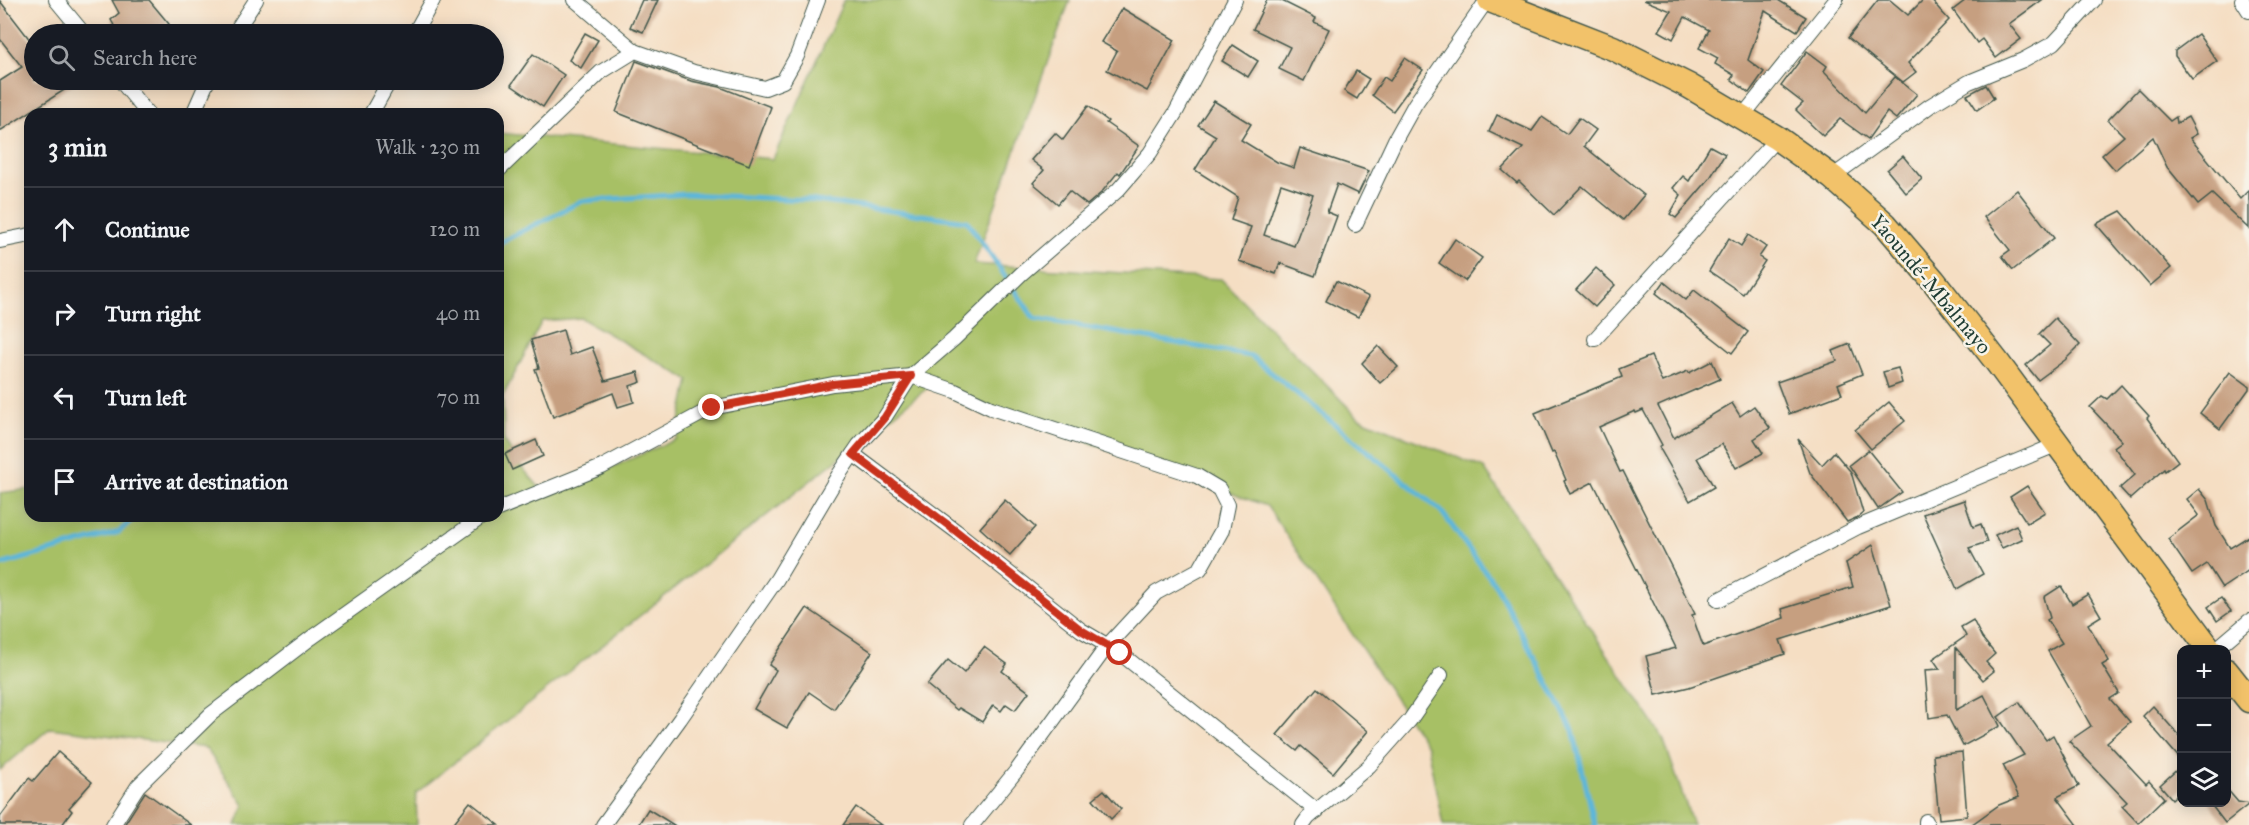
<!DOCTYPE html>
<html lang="en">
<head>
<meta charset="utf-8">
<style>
	body { margin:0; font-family:"IM FELL Great Primer",serif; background:#242831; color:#f1f3f6 }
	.controls { position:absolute; right:18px; bottom:18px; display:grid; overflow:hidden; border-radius:12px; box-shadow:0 3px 15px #0003 }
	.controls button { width:54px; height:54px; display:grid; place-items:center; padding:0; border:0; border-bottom:2px solid #363941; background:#171b24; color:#f1f3f6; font:30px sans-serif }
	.stop { position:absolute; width:18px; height:18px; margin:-14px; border:4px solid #c8321e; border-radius:50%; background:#fff }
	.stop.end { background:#c8321e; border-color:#fff; box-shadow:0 2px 6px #0008 }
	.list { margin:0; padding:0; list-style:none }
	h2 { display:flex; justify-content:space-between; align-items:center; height:78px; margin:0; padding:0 24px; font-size:26px }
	h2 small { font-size:20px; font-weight:400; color:#9ea1a6 }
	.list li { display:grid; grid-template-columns:39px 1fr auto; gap:18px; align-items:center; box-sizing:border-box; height:84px; padding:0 24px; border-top:2px solid #363941 }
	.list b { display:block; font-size:22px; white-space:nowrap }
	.list em { font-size:20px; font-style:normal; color:#9ea1a6 }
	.icon { flex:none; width:33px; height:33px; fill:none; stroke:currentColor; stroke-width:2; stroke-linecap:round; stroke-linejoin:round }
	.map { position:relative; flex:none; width:2249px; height:825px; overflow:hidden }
	.search { position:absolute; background:#171b24; box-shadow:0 3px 15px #0003; left:24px; top:24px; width:480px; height:66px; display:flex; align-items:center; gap:15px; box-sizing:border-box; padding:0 21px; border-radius:33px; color:#9ea1a6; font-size:22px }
	.panel { position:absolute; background:#171b24; box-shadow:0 3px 15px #0003; left:24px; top:108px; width:480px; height:414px; border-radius:18px }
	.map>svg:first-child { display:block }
</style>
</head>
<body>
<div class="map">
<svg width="2249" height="825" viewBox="0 0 2249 825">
	<rect width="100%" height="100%" fill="#f7f3e8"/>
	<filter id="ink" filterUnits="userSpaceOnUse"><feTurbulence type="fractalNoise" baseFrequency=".0167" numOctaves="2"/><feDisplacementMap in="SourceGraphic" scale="12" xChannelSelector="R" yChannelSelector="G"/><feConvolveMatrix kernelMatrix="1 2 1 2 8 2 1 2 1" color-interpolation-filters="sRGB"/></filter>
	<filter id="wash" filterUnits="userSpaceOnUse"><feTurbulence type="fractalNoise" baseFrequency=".008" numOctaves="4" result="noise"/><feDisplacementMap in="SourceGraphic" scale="24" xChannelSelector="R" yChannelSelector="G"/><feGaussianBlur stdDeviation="1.35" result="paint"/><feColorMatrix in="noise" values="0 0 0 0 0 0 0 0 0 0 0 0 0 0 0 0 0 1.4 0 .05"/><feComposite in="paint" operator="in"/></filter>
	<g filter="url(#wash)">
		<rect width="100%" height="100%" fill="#f5dec3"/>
		<!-- green -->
		<path fill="#a7c065" stroke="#637e4c" stroke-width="1.5" fill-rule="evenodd" d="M844 0H1070L974 264 1221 279 1359 418 1484 468 1663 738 1693 825H1443L1427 746 1267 506 930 386 416 793 417 825H236L244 805 206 748 50 728 0 770V493L30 489V516H498V133L773 159ZM581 318 689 380 676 439 547 496 518 463 504 440 503 396 542 321Z"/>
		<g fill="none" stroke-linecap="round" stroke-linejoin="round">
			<!-- stream -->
			<g stroke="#5cb6da" stroke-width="5">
				<path d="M498 246 503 241 582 201 686 194 808 200 967 221 1034 318 1251 356 1441 511 1496 586 1573 730 1595 825"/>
				<path d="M0 565 119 532 136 516"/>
			</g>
		</g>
		<g id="blocks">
			<!-- building -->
			<g fill="#c69f80" fill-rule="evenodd">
				<path d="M112 0H149L169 24 161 34H119L111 20 119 13Z"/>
				<path d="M642 0H658L643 32 630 27Z"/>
				<path d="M1267 0H1280L1316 18 1314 22 1329 29 1304 81 1279 69 1290 47 1253 29Z"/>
				<path d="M1644 0H1778L1806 17 1797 31 1765 11 1748 60 1764 72 1749 93 1731 79 1734 75 1715 64 1718 58 1699 48 1709 30 1685 17 1673 39 1659 31 1671 11Z"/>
				<path d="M1878 0H1890L1908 15 1923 0H1931L1949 20 1908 63 1916 72 1903 82 1848 38Z"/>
				<path d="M1966 0H2042L2009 24 2021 39 1996 58 1982 39 1977 43 1953 10Z"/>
				<path d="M0 1 34 45V80H80L0 131V81L22 67 0 39Z"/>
				<path d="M1122 8 1175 40 1147 91 1107 70 1117 51 1101 42Z"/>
				<path d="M585 33 598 40 581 68 569 60Z"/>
				<path d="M2198 34 2217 61 2192 79 2175 56V51Z"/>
				<path d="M1233 45 1258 61 1248 77 1222 61Z"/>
				<path d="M1807 51 1827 66 1824 71 1865 113 1895 77 1917 94 1896 119 1887 112 1868 139 1840 119 1823 136 1796 110 1803 103 1781 86Z"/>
				<path d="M533 54 564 75 543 107 511 85Z"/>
				<path d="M1405 58 1423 70 1393 111 1372 95 1384 77 1390 81Z"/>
				<path d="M636 61 691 81 720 87 771 107 749 165 616 112Z"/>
				<path d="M1356 71 1369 79 1357 99 1344 91Z"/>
				<path d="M1986 85 1994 98 1977 110 1967 95Z"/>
				<path d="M2138 89 2170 121 2176 117 2177 123 2188 117 2197 134 2190 138 2240 199 2249 190V229L2212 194 2198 205 2167 167 2153 137 2115 170 2102 155 2124 136 2108 120Z"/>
				<path d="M1214 101 1251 124 1241 140 1277 162 1294 168 1300 148 1369 171 1358 194 1337 184 1327 212 1337 216 1315 276 1280 263 1276 274 1239 261 1251 227 1231 220 1238 197 1195 170 1216 136 1198 125ZM1281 184 1313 195 1294 246 1264 235Z"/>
				<path d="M1088 106 1108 121 1106 123 1139 146 1120 174 1118 172 1101 193 1087 205 1069 191 1058 204 1033 183 1044 170 1031 160 1055 133 1063 140Z"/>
				<path d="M1497 115 1532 131 1542 117 1567 134 1579 118 1596 130 1584 146 1644 195 1623 220 1582 186 1554 215 1519 181 1517 183 1502 170 1523 148 1489 132Z"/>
				<path d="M1710 146 1725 154 1710 178 1676 218 1670 214 1681 195 1673 188 1683 176 1689 181Z"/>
				<path d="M1903 156 1922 179 1906 193 1887 170Z"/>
				<path d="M2017 190 2054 238 2013 270 2002 256 2010 250 1984 217Z"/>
				<path d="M2121 211 2171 268 2150 286 2096 224Z"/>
				<path d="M1748 235 1766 247 1759 257 1765 261 1743 294 1709 271 1729 238 1741 246Z"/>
				<path d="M1455 239 1482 258 1465 281 1439 263Z"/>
				<path d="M1596 268 1615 285 1595 307 1576 290Z"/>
				<path d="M1336 281 1369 297 1358 317 1326 301Z"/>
				<path d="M1664 282 1686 300 1694 290 1748 332 1732 353 1656 293Z"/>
				<path d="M2055 318 2080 345 2065 360 2038 380 2026 365 2050 345 2039 334Z"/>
				<path d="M563 330 570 355 592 347 605 381 638 372 641 382 630 386 634 402 618 407 613 393 553 417 535 369 539 368 531 340Z"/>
				<path d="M1850 344 1862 374 1838 384 1842 394 1789 414 1777 382 1837 361 1833 351Z"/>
				<path d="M1378 346 1398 367 1380 383 1362 363Z"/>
				<path d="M1651 356 1662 382 1688 371 1689 373 1712 361 1720 379 1658 406 1674 438 1732 403 1740 416 1754 406 1770 428 1754 439 1763 453 1736 468 1722 444 1697 458 1714 487 1690 501 1659 447 1662 445 1643 410 1636 413 1635 411 1599 427 1620 472 1623 471 1695 614 1692 615 1703 646 1784 618 1782 609 1853 587 1846 563 1873 545 1891 605 1780 640 1785 654 1689 687 1656 695 1646 656 1676 648 1593 482 1570 494 1564 481 1566 480 1554 452 1552 453 1535 413 1622 377 1619 369Z"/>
				<path d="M1898 368 1902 383 1888 388 1883 372Z"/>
				<path d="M2230 372 2249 386V389L2220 429 2200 413Z"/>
				<path d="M2121 385 2149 416 2147 418 2178 461 2165 471 2164 469 2130 499 2120 488 2135 475 2114 447 2122 441 2090 407 2102 396 2107 399Z"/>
				<path d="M1889 402 1905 421 1871 449 1855 430Z"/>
				<path d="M1798 439 1822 465 1834 452 1851 472 1863 513 1858 517 1847 522 1810 473Z"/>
				<path d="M536 440 543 456 512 470 505 454Z"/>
				<path d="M1868 450 1902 492 1878 509 1849 465Z"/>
				<path d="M2027 486 2045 512 2027 523 2010 497Z"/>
				<path d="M2199 489 2208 500 2216 526 2230 548 2249 536V570L2222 588 2207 564 2192 574 2168 539 2199 515 2187 499Z"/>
				<path d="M1005 500 1035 527 1010 555 980 528Z"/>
				<path d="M1964 500 1973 527 1981 524 1987 542 1969 548 1983 574 1957 589 1923 514Z"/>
				<path d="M2016 525 2022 539 2002 548 1995 535Z"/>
				<path d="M2061 586 2072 604 2088 594 2101 616 2088 624 2109 661 2102 665 2119 693 2110 699 2130 722 2107 742 2146 784 2149 781 2164 798 2138 823 2122 806 2127 802 2069 741 2091 726 2048 651 2062 643 2047 620 2050 618 2044 597Z"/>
				<path d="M2221 598 2231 611 2217 621 2208 607Z"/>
				<path d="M807 608 872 652 834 709 809 692 787 728 754 709 776 670 769 665Z"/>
				<path d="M1973 620 1982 638 1995 654 1986 662 1994 671 1983 680 1956 648V710L1984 695 2000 726 1963 746 1947 715 1929 718 1925 670 1940 669 1933 659 1966 636 1961 627Z"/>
				<path d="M984 647 1007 664 1002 671 1029 692 1015 710 1006 704 1001 711 993 705 982 722 959 708 957 710 927 685 948 660 964 673Z"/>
				<path d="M1317 688 1368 731 1333 773 1301 746 1297 751 1277 735Z"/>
				<path d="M2019 702 2046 740 2053 735 2079 786 2057 797 2078 825H1971L1999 805 2019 797 2003 765 2024 755 1998 717Z"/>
				<path d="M2153 706 2181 738V760L2143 716Z"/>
				<path d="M58 752 92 782 69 808 72 811 62 825H0V817L29 778 33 781Z"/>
				<path d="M1962 752 1967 816 1939 819 1933 755Z"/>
				<path d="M2181 766V791L2172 799 2160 785Z"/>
				<path d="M2226 788 2238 802 2249 804 2225 823 2209 802H2226Z"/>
				<path d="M1104 790 1121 809 1111 819 1093 799Z"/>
				<path d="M145 792 191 825H124Z"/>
				<path d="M470 802 499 825H452Z"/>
				<path d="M856 807 881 825H843Z"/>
				<path d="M648 809 674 825H638Z"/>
			</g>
		</g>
	</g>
	<g filter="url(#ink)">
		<use href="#blocks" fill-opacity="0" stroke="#3f5549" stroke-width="1.5"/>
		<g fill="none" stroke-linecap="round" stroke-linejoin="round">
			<!-- minor casing -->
			<g stroke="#3f5549" stroke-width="16">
				<g id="minor">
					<path d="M56 0 84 34"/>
					<path d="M575 0 635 51"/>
					<path d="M2242 0 2249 11"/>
					<path d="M234 34 256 0"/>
					<path d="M414 34 433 0"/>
					<path d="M120 80 148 114"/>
					<path d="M193 114 208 80"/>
					<path d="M371 114 390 80"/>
					<path d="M1741 118 1836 0"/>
					<path d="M498 171 601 72 635 51 694 72 765 88 783 81 797 56 818 0"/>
					<path d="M1832 177 1931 105 1969 82 2023 60 2054 43 2094 0"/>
					<path d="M1355 225 1395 140 1415 104 1487 0"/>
					<path d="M0 241 30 235"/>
					<path d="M1595 339 1777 138"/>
					<path d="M853 454 956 531 1081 630 1120 653 1317 811"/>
					<path d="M498 509 602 467 712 408 833 384 911 376 955 391 991 408 1197 476 1219 489 1227 505 1222 530 1200 569 1156 593 1108 645 1017 770 972 825"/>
					<path d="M1718 600 1858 527 2058 444"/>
					<path d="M2215 650 2249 621"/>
					<path d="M113 825 138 786 211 714 311 638 483 516"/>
					<path d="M603 825 680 719 777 579 838 476 859 445 885 417 911 376 954 339 1021 274 1118 190 1150 153 1176 112 1235 0"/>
					<path d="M1303 825 1308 818 1369 766 1410 720 1441 675"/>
					<path d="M1926 825V821"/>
				</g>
			</g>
			<!-- trunk casing -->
			<g stroke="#3f5549" stroke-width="27">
				<g id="trunk">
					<path d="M1490 0 1613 48 1689 86 1777 138 1832 177 1885 224 1933 280 1997 362 2210 650"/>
					<path d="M2226 671 2249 700"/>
				</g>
			</g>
			<!-- minor -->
			<use href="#minor" stroke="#fff" stroke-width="14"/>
			<!-- trunk -->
			<use href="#trunk" stroke="#f2c26a" stroke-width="24"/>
		</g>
	</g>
	<g fill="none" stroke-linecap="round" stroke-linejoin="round" filter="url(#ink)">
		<!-- route -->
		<path stroke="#c8321e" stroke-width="8" d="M712 408 833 384 911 376 885 417 853 454 956 531 1081 630 1120 653"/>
	</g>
	<g text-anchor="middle" stroke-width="5" stroke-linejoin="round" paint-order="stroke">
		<!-- street labels -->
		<g font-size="21" fill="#1f3d34" stroke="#f7f3e8">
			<text transform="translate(1931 284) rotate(50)" y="7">Yaoundé-Mbalmayo</text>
		</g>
	</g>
</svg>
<div class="controls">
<button>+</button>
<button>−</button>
<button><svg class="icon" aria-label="layers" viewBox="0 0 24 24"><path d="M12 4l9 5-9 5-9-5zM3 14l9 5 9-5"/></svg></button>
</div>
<div class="stop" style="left:1120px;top:653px"></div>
<div class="stop end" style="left:712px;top:408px"></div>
<div class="search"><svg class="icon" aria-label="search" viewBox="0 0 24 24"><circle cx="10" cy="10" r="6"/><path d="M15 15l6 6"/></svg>Search here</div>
<section class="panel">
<h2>3 min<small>Walk · 230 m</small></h2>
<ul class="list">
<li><svg class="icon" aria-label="ahead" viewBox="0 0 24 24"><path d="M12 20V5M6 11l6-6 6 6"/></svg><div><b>Continue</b></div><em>120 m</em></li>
<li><svg class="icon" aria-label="right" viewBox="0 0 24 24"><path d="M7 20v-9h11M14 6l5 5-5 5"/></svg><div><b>Turn right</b></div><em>40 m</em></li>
<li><svg class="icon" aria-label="left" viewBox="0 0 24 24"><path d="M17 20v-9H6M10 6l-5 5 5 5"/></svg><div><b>Turn left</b></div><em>70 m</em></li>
<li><svg class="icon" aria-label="arrive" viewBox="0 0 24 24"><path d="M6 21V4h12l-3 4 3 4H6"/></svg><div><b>Arrive at destination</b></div></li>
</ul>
</section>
</div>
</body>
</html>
